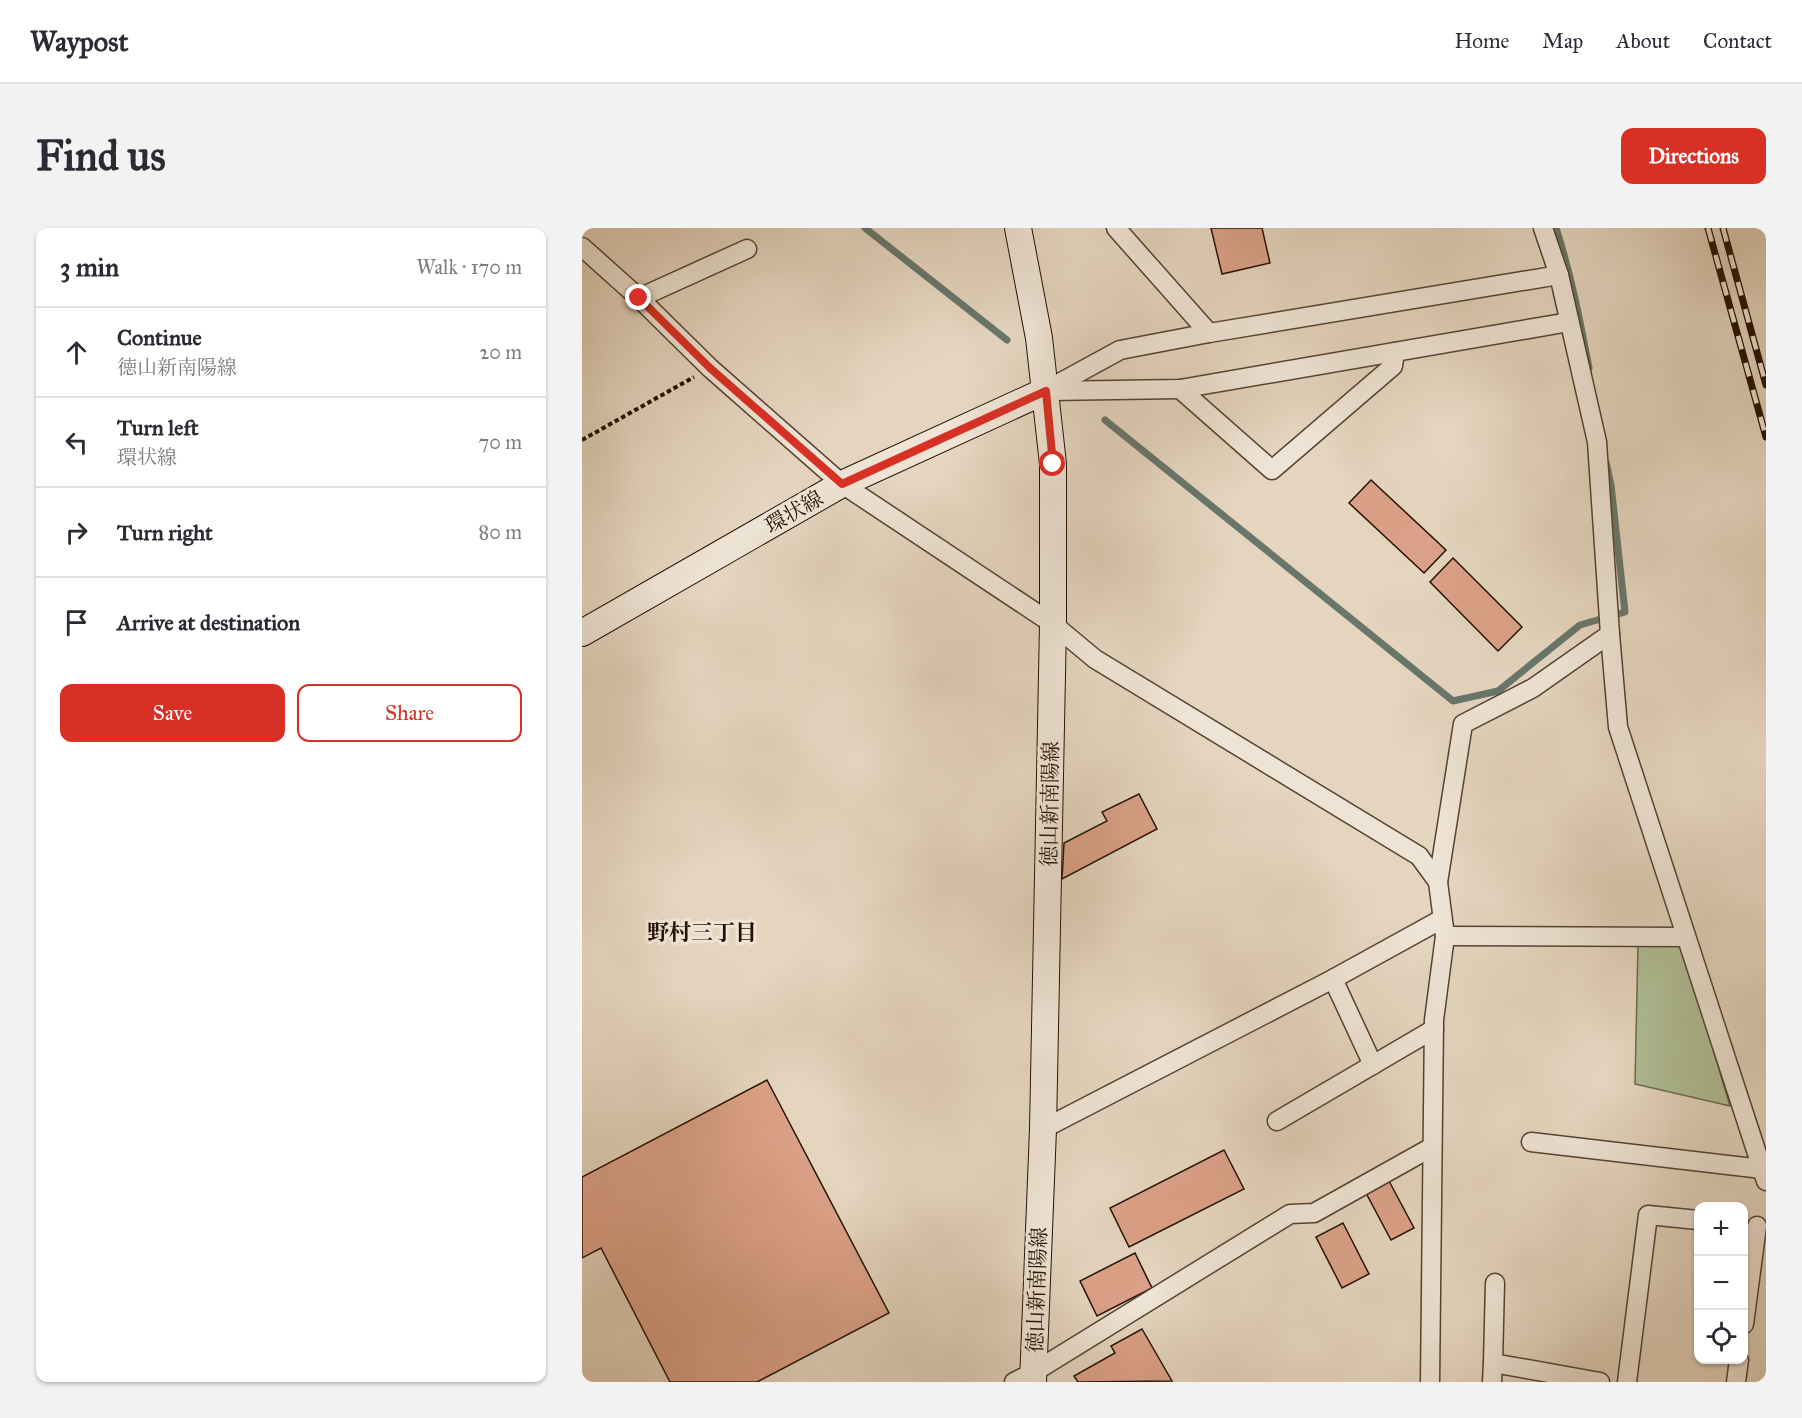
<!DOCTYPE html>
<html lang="en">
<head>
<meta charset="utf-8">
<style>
	body { margin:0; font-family:"IM FELL Great Primer","Noto Serif JP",serif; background:#f2f2f3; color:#2b2b33 }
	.controls { position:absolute; right:18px; bottom:18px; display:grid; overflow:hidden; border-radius:12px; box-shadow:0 2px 4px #0004 }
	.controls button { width:54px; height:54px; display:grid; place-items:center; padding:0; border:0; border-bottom:2px solid #e1e1e2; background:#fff; color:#2b2b33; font:30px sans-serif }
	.stop { position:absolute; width:18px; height:18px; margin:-14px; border:4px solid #d93025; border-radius:50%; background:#fff }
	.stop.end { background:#d93025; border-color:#fff; box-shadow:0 2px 6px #0008 }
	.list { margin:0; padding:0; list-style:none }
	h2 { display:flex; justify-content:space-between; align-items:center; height:78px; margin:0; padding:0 24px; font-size:26px }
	h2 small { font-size:20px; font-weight:400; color:#7c7c81 }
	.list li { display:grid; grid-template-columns:39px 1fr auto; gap:18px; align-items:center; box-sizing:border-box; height:90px; padding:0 24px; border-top:2px solid #e1e1e2 }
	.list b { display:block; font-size:22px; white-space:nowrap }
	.list p { margin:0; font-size:20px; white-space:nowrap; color:#7c7c81 }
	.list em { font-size:20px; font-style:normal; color:#7c7c81 }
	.actions { display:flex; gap:12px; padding:18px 24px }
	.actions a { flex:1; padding:14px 0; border:2px solid #d93025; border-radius:12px; text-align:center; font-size:21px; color:#d93025 }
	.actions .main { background:#d93025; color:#fff }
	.icon { flex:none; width:33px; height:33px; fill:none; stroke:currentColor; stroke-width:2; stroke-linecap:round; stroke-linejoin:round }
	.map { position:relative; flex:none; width:1184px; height:1154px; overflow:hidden; border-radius:12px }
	header { display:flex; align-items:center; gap:36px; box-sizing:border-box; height:84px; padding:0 30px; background:#fff; border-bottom:2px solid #e1e1e2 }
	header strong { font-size:28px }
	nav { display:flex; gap:33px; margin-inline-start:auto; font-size:21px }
	.intro { display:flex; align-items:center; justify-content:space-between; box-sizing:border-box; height:144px; padding:0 36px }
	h1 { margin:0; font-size:42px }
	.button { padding:15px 27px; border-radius:12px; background:#d93025; color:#fff; font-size:21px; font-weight:700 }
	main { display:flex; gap:36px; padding:0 36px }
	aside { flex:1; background:#fff; border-radius:12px; box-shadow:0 2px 4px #0004 }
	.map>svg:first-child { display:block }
</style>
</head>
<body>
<header>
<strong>Waypost</strong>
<nav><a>Home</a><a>Map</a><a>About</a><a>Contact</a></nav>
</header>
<div class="intro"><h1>Find us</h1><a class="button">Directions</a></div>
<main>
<aside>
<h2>3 min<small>Walk · 170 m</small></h2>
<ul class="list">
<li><svg class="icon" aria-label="ahead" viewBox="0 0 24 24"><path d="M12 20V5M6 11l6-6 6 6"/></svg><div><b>Continue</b><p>徳山新南陽線</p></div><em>20 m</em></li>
<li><svg class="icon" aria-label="left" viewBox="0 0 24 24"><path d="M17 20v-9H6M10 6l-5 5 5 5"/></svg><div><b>Turn left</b><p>環状線</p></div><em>70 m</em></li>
<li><svg class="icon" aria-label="right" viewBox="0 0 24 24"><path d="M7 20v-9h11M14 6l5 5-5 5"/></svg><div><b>Turn right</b></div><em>80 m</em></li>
<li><svg class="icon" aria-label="arrive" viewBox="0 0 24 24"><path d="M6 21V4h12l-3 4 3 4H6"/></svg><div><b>Arrive at destination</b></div></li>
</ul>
<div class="actions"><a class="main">Save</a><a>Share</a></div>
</aside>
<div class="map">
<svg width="1184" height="1154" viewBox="0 0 1184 1154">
	<rect width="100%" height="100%" fill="#e5d5bf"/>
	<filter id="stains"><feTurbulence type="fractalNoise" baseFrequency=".00333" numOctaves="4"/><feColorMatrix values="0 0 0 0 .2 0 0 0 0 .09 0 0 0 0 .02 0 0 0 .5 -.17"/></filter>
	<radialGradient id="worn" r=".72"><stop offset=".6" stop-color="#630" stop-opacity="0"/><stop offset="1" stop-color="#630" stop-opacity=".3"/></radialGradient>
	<!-- green -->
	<path fill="#b0be96" stroke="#6a684c" stroke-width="1.5" d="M1056 716 1100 717 1148 878 1053 856Z"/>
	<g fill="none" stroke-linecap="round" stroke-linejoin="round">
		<!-- stream -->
		<g stroke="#68766b" stroke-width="7">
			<path d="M283 0 425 112"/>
			<path d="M974 0C989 46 998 93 1007 140"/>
			<path d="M523 192 871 473 916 463 998 397 1043 384 1029 257 1024 234"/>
		</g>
	</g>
	<!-- building -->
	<g fill="#dba188" stroke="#241103" stroke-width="1.5">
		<path d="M629 0H680L688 35 640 46Z"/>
		<path d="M789 252 864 322 842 345 767 275Z"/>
		<path d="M871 330 940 399 916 423 848 354Z"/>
		<path d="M557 566 575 601 480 651 482 615 525 593 520 584Z"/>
		<path d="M185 852 307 1085 175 1154H88L19 1020 0 1030V949Z"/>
		<path d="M642 922 662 961 547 1019 528 980Z"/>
		<path d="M807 953 832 1000 809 1012 784 965Z"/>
		<path d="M761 995 787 1046 760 1060 734 1009Z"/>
		<path d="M553 1025 570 1060 515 1088 498 1053Z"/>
		<path d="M560 1101 590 1153 496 1154 492 1148 533 1125 529 1118Z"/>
	</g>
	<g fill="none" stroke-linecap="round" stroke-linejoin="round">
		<!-- street casing -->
		<g stroke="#544232" stroke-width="21">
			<g id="street">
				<path d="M534 0 627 105"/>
				<path d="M961 0 977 47 1015 214 1028 406 1036 499 1184 953"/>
				<path d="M0 19 57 70 128 140 260 256 471 396 513 431 837 628 856 654 863 708 852 792 848 1154"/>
				<path d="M57 70 165 21"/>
				<path d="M598 161 690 242 811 138 813 124"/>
				<path d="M463 163 538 122 627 105 977 47"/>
				<path d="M466 163 598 161 987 94"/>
				<path d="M856 654 881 496 951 460 1028 406"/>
				<path d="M863 708 1104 709"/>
				<path d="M751 751 791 837"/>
				<path d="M695 893 852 801"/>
				<path d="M461 901 751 751 860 691"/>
				<path d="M949 914 1180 941"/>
				<path d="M1162 1096 1175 998"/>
				<path d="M911 1135 913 1055"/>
				<path d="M432 1154 452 1144 708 986 732 985 850 919"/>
				<path d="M910 1154 911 1135 1018 1154"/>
				<path d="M1045 1154 1066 987 1116 992"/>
				<path d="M1154 1154 1157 1132"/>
			</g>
		</g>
		<!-- secondary casing -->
		<g stroke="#241103" stroke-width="28">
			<g id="secondary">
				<path d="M436 0 457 110 471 236V396L461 901 451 1154"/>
				<path d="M0 405 260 256 463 163"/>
			</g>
		</g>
		<!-- path -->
		<path stroke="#241103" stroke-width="4" stroke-dasharray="4.5 3" stroke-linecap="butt" d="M0 212 112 149"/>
		<!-- street -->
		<use href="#street" stroke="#eee4d5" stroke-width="18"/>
		<!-- secondary -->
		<use href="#secondary" stroke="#eee4d5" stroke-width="26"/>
		<!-- rail casing -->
		<g stroke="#241103" stroke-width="7">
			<g id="rail">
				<path d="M1126 0 1184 209"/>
				<path d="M1141 0 1184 157"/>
			</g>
		</g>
		<!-- rail -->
		<use href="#rail" stroke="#eee4d5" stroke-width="4.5" stroke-dasharray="14" stroke-linecap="butt"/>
	</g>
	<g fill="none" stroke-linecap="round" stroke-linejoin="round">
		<!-- route -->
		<path stroke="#d93025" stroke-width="8" d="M57 70 128 140 260 256 464 163 471 236"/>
	</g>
	<g text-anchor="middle" stroke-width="6" stroke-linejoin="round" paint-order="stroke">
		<!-- street labels -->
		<g font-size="21" fill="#241103" stroke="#eee4d5">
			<text transform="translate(212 284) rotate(-30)" y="7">環状線</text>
			<text transform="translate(468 576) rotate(-89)" y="7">徳山新南陽線</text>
			<text transform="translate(455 1062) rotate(-88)" y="7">徳山新南陽線</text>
		</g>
		<!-- neighbourhood labels -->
		<g font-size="22" font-weight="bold" fill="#241103" stroke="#eee4d5">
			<text x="120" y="712">野村三丁目</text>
		</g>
	</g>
	<rect width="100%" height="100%" filter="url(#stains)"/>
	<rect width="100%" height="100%" fill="url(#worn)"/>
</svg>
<div class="controls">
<button>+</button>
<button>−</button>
<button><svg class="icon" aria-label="locate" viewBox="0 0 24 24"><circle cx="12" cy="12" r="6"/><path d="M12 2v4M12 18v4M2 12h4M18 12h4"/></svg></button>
</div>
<div class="stop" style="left:471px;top:236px"></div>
<div class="stop end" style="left:57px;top:70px"></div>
</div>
</main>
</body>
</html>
